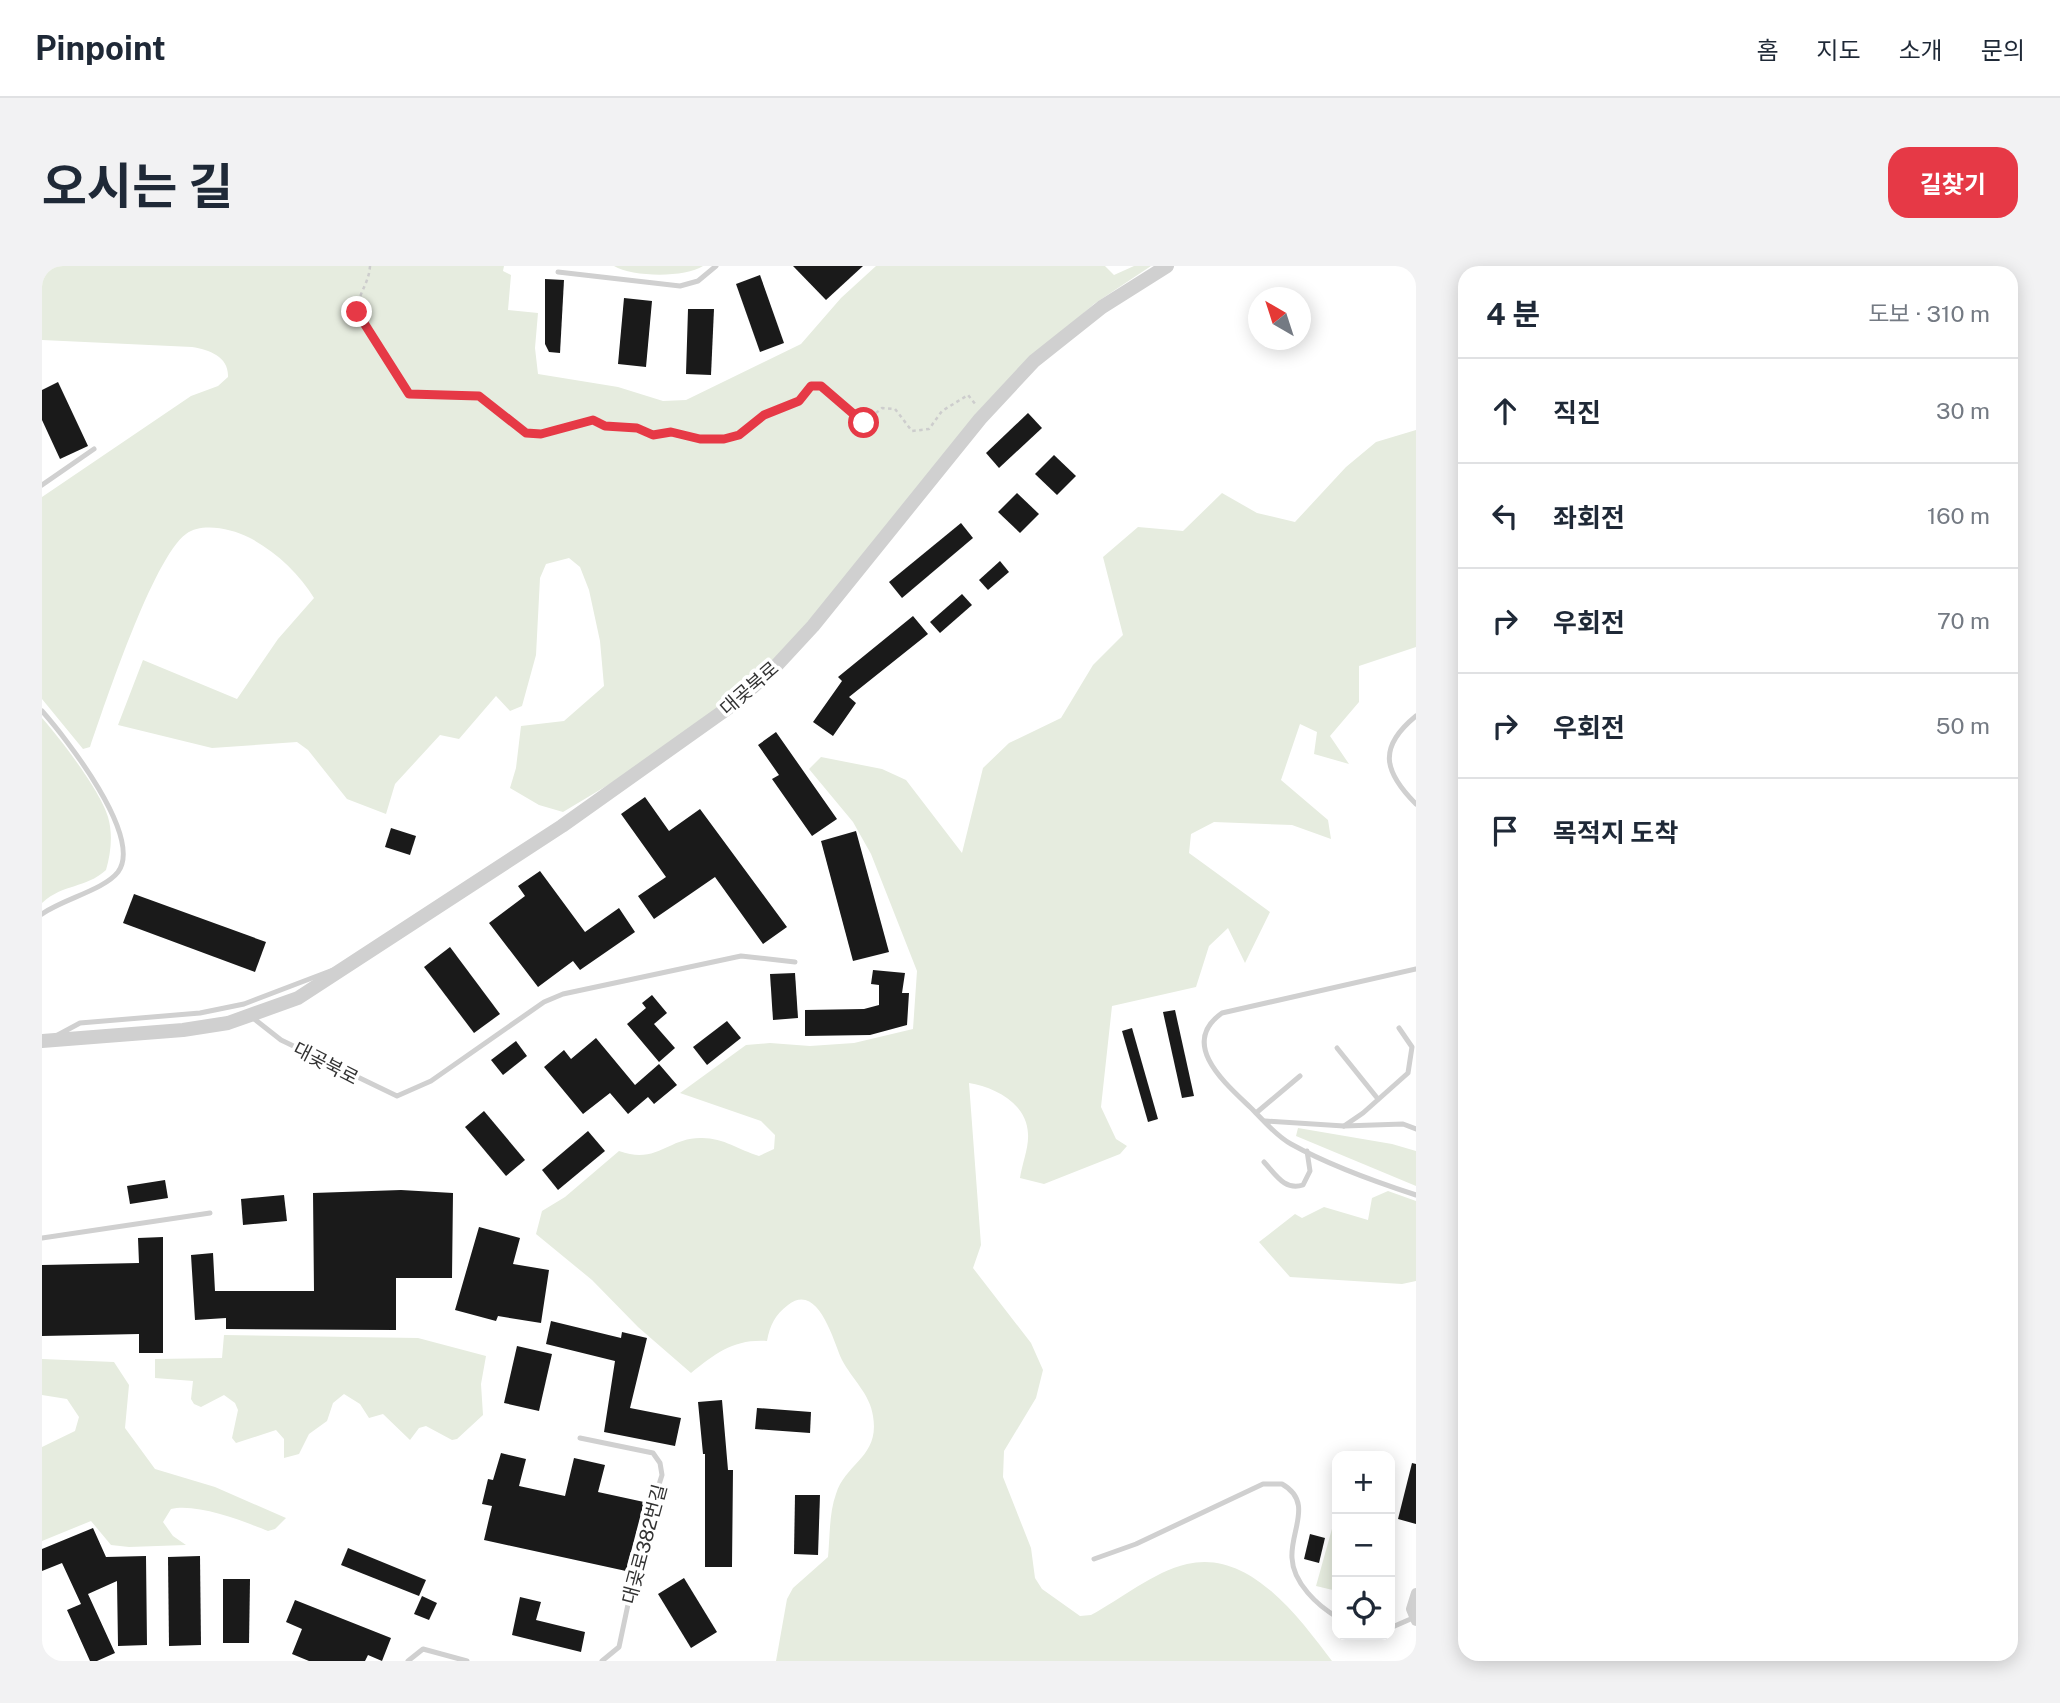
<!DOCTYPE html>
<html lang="ko">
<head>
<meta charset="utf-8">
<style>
	body { margin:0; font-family:"Public Sans","Noto Sans KR",sans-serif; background:#f2f2f3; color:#1f2937 }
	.controls { position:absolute; right:21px; bottom:21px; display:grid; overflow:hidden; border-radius:14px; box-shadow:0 4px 18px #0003 }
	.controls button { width:63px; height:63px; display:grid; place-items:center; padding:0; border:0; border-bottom:2px solid #e0e1e3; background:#fff; color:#1f2937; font:35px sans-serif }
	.compass { position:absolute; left:1206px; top:21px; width:63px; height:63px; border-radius:50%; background:#fff; box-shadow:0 4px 18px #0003; rotate:321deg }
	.stop { position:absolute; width:21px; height:21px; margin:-16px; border:5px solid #e63946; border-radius:50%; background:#fff }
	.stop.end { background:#e63946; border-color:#fff; box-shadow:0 2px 7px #0008 }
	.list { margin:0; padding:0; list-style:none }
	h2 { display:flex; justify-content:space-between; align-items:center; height:91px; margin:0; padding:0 28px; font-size:30px }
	h2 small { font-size:23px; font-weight:400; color:#747a83 }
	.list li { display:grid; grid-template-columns:46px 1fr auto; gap:21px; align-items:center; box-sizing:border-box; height:105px; padding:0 28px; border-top:2px solid #e0e1e3 }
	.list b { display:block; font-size:26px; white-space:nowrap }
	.list em { font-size:23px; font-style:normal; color:#747a83 }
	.icon { flex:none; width:38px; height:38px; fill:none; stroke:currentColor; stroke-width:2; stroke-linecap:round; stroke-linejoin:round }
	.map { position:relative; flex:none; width:1374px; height:1395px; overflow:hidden; border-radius:21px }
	header { display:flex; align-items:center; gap:42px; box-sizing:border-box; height:98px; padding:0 35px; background:#fff; border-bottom:2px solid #e0e1e3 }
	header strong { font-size:33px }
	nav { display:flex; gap:38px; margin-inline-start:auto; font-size:24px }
	.intro { display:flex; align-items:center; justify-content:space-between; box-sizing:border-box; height:168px; padding:0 42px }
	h1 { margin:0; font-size:49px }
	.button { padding:18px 32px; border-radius:21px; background:#e63946; color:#fff; font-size:24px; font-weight:700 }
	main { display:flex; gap:42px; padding:0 42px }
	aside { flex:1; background:#fff; border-radius:21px; box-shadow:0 4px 18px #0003 }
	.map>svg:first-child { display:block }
</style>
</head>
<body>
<header>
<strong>Pinpoint</strong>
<nav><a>홈</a><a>지도</a><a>소개</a><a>문의</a></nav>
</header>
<div class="intro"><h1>오시는 길</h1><a class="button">길찾기</a></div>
<main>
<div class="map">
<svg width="1374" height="1395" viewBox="0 0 1374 1395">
	<rect width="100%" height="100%" fill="#fff"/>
	<!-- green -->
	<g fill="#e6ecdf">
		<path d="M0 0H462L461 5 469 9 466 44 496 47 493 82 496 108 576 121 621 135 644 134 759 78 799 32 834 0H1063L1072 9 1092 0H1109L1052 38 978 103 717 415 586 507 521 546 497 539 468 522 474 502 479 460 522 455 562 420 558 375 547 324 538 301 527 292 504 298 498 312 494 389 480 440 468 445 454 430 417 473 398 469 353 518 344 548 305 533 266 484 255 476 170 482 76 459 101 394 195 433 236 373 272 332C257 307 232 284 206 271 190 263 160 256 144 268 111 292 63 438 48 481L41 483 0 433V231L149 130 176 120 186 111C187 91 168 84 150 81L0 74Z"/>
		<path d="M572 0H661C643 12 590 11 572 0Z"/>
		<path d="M1374 164V381L1317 400V436L1288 470 1307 498 1272 488 1275 466 1258 458 1239 514 1286 554 1289 573 1250 559 1172 556 1149 568 1147 587 1228 646 1203 697 1186 662 1167 680 1154 721 1070 740 1059 841 1074 873 1085 880 1078 888 1002 918 978 912C980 898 987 881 986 868 985 837 952 821 927 817L939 979 931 1002 989 1077 1001 1104 994 1132 962 1185 961 1211 989 1282 993 1312 1000 1323 1038 1350 1049 1349C1079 1333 1111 1306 1145 1298 1208 1283 1257 1352 1290 1395H734L745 1333 751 1322 786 1291C788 1271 787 1247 794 1228 804 1196 838 1191 831 1150 828 1128 810 1113 800 1094 792 1078 777 1015 746 1039 733 1049 728 1059 725 1075 692 1073 674 1087 649 1107L596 1061 550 1014 494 968 500 945 523 931 577 885C616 899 626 871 660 872 682 872 697 884 717 890L732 883 733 869 719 855 638 827 704 779 728 777 768 780 812 777 871 763 875 705 829 588 811 556 767 503 779 491 840 503 864 514 920 587 941 502 967 477 1019 452 1051 399 1081 369 1061 291 1096 261 1141 265 1180 227 1215 247 1253 256 1304 201 1334 176Z"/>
		<path d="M0 452C18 472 59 526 66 551 71 568 69 587 64 604 43 623 22 617 0 637Z"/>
		<path d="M1256 862 1350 878 1374 885V920L1254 870Z"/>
		<path d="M1346 925 1374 935V1015L1360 1018 1248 1011 1217 976 1253 948 1260 952 1282 941 1326 954 1330 932Z"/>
		<path d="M182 1069 376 1072 444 1090 439 1118 441 1149 415 1173 410 1174 384 1160 377 1162 368 1174 341 1148 327 1152 318 1138 302 1128 291 1137 285 1155 267 1168 257 1188 242 1192V1173L234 1164 194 1177 190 1172 196 1144 193 1137 182 1129 159 1141 152 1138 149 1133 151 1115 113 1112V1093L180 1092Z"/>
		<path d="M0 1093 72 1096 87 1119 83 1162 113 1203 173 1221 244 1252 233 1263 226 1265C201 1255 155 1237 129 1243L121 1256 131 1270 144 1279 87 1281 69 1279 49 1255 0 1275V1181L33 1165 37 1151 25 1133 0 1129Z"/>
		<path d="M1293 1252 1295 1253V1325L1274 1320Z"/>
	</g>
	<!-- building -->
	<g fill="#1a1a1a">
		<path d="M751 0H821L784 34Z"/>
		<path d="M718 9 742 77 718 86 694 18Z"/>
		<path d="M503 13 522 14 518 87 507 86 503 78Z"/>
		<path d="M582 32 610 35 604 101 576 98Z"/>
		<path d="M646 43H672L669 109 644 108Z"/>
		<path d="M16 116 46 180 18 193 0 154V124Z"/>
		<path d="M986 147 1000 162 957 202 944 187Z"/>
		<path d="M1012 189 1034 210 1015 229 993 208Z"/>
		<path d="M975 227 997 248 978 267 956 246Z"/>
		<path d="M919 257 931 272 860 332 847 316Z"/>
		<path d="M958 295 967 306 946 324 937 314Z"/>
		<path d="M920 328 930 339 898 367 888 356Z"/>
		<path d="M871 350 886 368 807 431 814 437 791 470 771 456 800 415 796 411Z"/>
		<path d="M734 466 795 553 770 570 730 513 737 509 716 479Z"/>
		<path d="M603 531 627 565 658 543 745 661 721 678 673 611 612 653 596 630 624 611 579 548Z"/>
		<path d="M349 562 374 570 368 589 343 581Z"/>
		<path d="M814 565 847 686 811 695 779 575Z"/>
		<path d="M498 605 543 666 577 642 593 666 538 704 531 695 496 721 447 657 483 630 476 620Z"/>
		<path d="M92 628 224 676 213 706 81 657Z"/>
		<path d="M408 681 458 748 432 767 382 701Z"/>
		<path d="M831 704 863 707 860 727H867L865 759 828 769 763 770V744L822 743 837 739V719L829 718Z"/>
		<path d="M753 707 756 752 731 754 728 708Z"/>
		<path d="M610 729 625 747 612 758 633 782 617 796 585 758 604 742 600 737Z"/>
		<path d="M1133 744 1152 830 1140 832 1121 746Z"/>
		<path d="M685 755 699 772 665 799 651 781Z"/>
		<path d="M1090 762 1116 853 1106 856 1080 765Z"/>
		<path d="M554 772 593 819 617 798 635 819 612 838 606 831 586 848 568 827 541 848 502 801 522 784 529 793Z"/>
		<path d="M474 775 485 790 461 809 449 794Z"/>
		<path d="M442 845 483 894 464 910 423 861Z"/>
		<path d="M546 865 563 885 516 924 500 904Z"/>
		<path d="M123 914 126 932 88 938 85 920Z"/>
		<path d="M359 924 411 927 410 1012H354V1064L184 1063V1052L153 1054 149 989 171 987 173 1025H272L271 927Z"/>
		<path d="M242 929 245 955 201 959 199 933Z"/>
		<path d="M437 961 478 972 471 998 507 1004 499 1057 456 1050 454 1055 413 1044Z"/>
		<path d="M121 971V1087H97V1068L0 1070V999L97 997 96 972Z"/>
		<path d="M509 1055 579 1072 580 1066 605 1072 588 1142 639 1152 633 1180 562 1166 573 1095 504 1078Z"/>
		<path d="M475 1080 510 1088 497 1145 462 1137Z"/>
		<path d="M680 1134 686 1204H691L690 1301H663V1188H661L656 1136Z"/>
		<path d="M715 1142 769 1146 768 1167 713 1163Z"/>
		<path d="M459 1187 484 1193 477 1220 523 1230 532 1192 563 1199 556 1226 602 1236 584 1305 442 1274 450 1240 440 1238 446 1213 451 1214Z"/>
		<path d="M1370 1197 1374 1198V1258L1356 1253Z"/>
		<path d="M753 1229H778L776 1289 752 1288Z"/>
		<path d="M51 1262 64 1291 104 1290 105 1379 76 1380 75 1315 46 1328 73 1387 55 1395H48L25 1344 39 1338 20 1297 0 1305V1283Z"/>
		<path d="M1268 1268 1283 1272 1277 1297 1262 1293Z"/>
		<path d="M306 1282 384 1314 377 1330 299 1299Z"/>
		<path d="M158 1290 159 1379 127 1380 126 1291Z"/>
		<path d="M642 1312 675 1366 649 1382 616 1328Z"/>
		<path d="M181 1313H208L207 1377H181Z"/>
		<path d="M380 1330 395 1337 387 1354 372 1348Z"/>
		<path d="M478 1331 499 1336 494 1354 543 1366 539 1386 470 1369Z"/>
		<path d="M253 1334 349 1372 340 1395 326 1389 323 1395H267L250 1388 260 1363 244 1356Z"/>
	</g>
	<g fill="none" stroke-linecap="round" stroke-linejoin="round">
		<!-- path -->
		<path stroke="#cdcdcd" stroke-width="2.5" stroke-dasharray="3.5 3.5" stroke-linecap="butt" d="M328 0C327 18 315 29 315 46L367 128 437 130 484 167 499 168 551 154 563 160 595 162 610 169 629 167 658 173H682L697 169 722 149 757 135 770 120H779L822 157 840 142 853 143 870 165 887 163 900 145 926 129 934 139"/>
		<!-- service -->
		<g stroke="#d0d0d0" stroke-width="5">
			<path d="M516 6 638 20 656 15 674 0"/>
			<path d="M0 219 52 183"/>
			<path d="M0 445C23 471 102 571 76 606 62 624 21 633 0 648"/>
			<path d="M1374 450C1336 481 1341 505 1374 538"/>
			<path d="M1374 703 1180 747C1136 778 1184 818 1209 842 1221 854 1234 870 1249 878 1283 897 1337 917 1374 929"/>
			<path d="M211 752 239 774 355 830 389 815 502 736 521 728 699 690 753 696"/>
			<path d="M12 771 38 757 158 747 202 738 291 704"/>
			<path d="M1295 782 1336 833"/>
			<path d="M1214 847 1258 810"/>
			<path d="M1223 855 1302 860 1361 858 1374 863"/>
			<path d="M1302 860 1321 847 1366 807 1370 781 1357 762"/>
			<path d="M1222 896C1234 909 1243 925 1261 919L1268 905 1265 885"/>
			<path d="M0 972 168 947"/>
			<path d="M538 1172 611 1187 618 1197 620 1209 600 1272 577 1381 560 1395"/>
			<path d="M1052 1293 1094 1278 1221 1218H1240C1272 1236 1248 1265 1250 1292 1251 1317 1276 1340 1295 1351"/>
			<path d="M1348 1362 1371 1352"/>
			<path d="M366 1395 381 1383 425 1395"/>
		</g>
		<!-- minor -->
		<path stroke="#d0d0d0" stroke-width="10" d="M1374 1327 1369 1343 1374 1355"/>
		<!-- tertiary -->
		<path stroke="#d0d0d0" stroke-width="14" d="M0 775 141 764 186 757 256 732 520 560 693 437 734 400 771 360 938 153 992 95 1060 41 1125 0"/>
	</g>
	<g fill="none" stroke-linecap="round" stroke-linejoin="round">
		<!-- route -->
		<path stroke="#e63946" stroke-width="9" d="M315 46 367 128 437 130 484 167 499 168 551 154 563 160 595 162 611 169 629 166 658 173H682L697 169 722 149 757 135 769 120H779L822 157"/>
	</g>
	<g text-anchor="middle" stroke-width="7" stroke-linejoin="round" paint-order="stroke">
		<!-- street labels -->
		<g font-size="19" fill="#333" stroke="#fff">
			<text transform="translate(707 422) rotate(-41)" y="7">대곶북로</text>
			<text transform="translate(284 797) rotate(27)" y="7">대곶북로</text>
			<text transform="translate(602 1278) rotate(-75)" y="7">대곶로382번길</text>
		</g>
	</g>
</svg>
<div class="controls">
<button>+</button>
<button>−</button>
<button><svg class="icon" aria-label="locate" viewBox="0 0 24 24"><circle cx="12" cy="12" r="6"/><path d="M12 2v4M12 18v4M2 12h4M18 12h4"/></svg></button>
</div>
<svg class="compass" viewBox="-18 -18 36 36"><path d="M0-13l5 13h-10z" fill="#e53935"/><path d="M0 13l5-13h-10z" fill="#747a83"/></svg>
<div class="stop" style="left:822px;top:157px"></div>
<div class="stop end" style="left:315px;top:46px"></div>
</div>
<aside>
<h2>4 분<small>도보 · 310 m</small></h2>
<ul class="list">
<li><svg class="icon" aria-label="ahead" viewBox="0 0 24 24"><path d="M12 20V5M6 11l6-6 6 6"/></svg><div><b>직진</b></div><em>30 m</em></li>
<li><svg class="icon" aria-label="left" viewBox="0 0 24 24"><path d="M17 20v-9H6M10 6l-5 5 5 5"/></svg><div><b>좌회전</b></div><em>160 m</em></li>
<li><svg class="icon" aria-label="right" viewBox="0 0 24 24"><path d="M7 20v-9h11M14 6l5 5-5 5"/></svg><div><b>우회전</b></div><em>70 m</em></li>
<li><svg class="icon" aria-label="right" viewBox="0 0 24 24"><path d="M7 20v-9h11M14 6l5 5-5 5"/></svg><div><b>우회전</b></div><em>50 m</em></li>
<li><svg class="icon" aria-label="arrive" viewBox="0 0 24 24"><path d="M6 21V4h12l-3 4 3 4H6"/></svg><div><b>목적지 도착</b></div></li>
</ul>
</aside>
</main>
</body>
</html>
